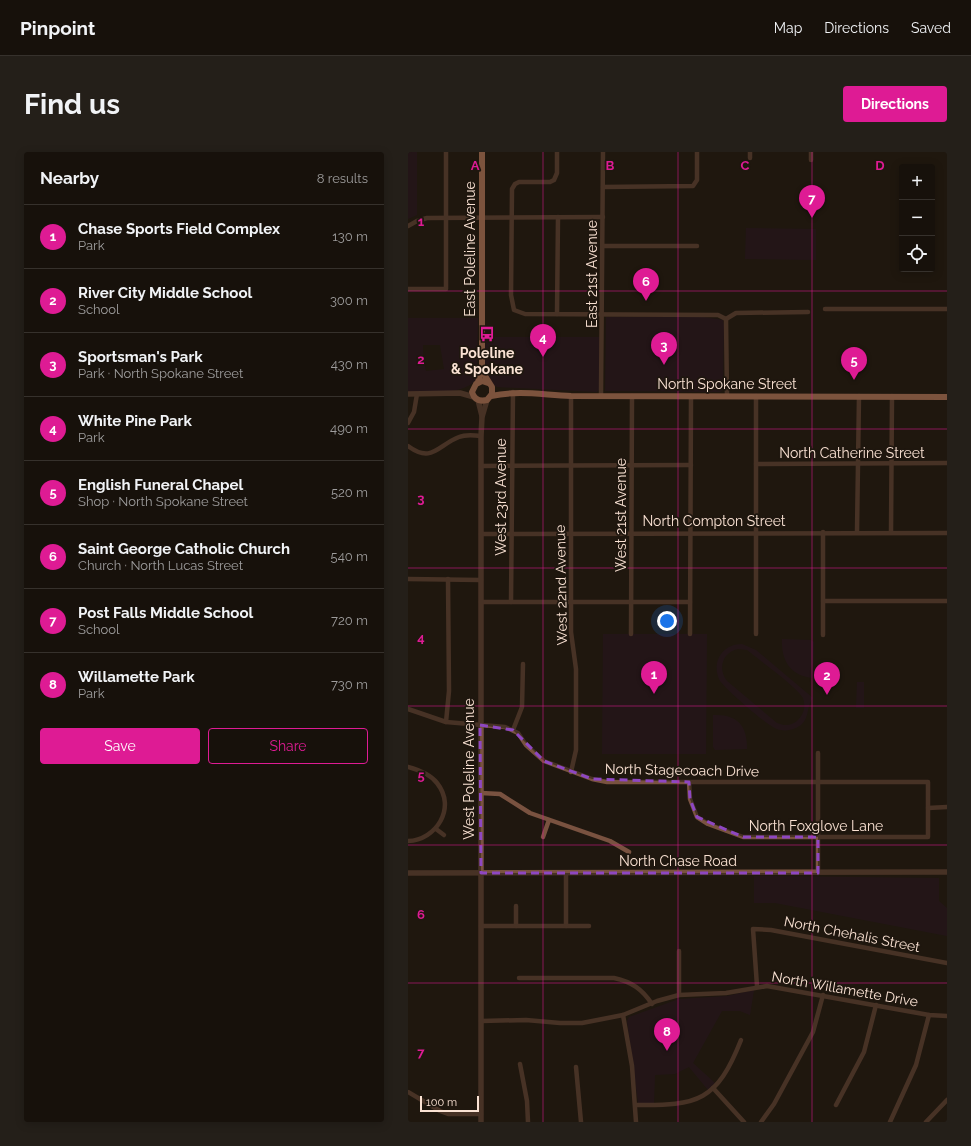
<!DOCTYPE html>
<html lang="en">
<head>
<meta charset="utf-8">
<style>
	body { margin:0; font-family:Raleway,sans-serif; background:#241f19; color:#f1f3f6 }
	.controls { position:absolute; right:12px; top:12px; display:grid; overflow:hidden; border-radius:4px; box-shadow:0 2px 10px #0003 }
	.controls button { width:36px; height:36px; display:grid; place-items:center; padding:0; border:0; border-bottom:1px solid #36312c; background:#17110b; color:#f1f3f6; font:20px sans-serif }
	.scale { position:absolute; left:12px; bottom:10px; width:59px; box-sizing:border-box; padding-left:4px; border:2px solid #fae2d3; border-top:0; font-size:11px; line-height:14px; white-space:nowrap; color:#fae2d3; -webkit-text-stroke:3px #1f170f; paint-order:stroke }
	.you { position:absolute; left:259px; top:469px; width:14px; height:14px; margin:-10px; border:3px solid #fff; border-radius:50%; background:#1a73e8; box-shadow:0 0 0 6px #1a73e833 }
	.badge { display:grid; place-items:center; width:26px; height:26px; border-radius:50%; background:#de1b94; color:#fff; font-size:13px; font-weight:700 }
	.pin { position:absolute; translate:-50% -33px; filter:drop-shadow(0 1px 2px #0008) }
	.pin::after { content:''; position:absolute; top:21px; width:14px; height:12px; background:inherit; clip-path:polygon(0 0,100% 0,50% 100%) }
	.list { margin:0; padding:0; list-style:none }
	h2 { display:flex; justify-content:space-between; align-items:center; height:52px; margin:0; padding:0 16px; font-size:17px }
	h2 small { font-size:13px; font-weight:400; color:#9e9d9d }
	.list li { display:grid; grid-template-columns:26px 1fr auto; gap:12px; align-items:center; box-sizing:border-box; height:64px; padding:0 16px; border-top:1px solid #36312c }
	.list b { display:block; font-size:15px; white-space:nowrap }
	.list p { margin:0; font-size:13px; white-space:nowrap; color:#9e9d9d }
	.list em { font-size:13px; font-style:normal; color:#9e9d9d }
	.actions { display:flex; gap:8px; padding:12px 16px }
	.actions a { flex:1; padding:9px 0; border:1px solid #de1b94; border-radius:4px; text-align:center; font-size:14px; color:#de1b94 }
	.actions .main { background:#de1b94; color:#fff }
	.icon { flex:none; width:22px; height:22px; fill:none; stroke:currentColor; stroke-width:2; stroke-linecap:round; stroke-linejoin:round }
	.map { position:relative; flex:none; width:539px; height:970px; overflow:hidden; border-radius:4px }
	header { display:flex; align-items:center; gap:24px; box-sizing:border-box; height:56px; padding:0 20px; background:#17110b; border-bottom:1px solid #36312c }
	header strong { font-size:19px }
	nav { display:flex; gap:22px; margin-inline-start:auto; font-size:14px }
	.intro { display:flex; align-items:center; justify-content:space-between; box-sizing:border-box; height:96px; padding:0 24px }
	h1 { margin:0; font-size:28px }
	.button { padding:10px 18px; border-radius:4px; background:#de1b94; color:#fff; font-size:14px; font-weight:700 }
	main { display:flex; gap:24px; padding:0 24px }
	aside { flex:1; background:#17110b; border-radius:4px; box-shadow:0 2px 10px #0003 }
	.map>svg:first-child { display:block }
</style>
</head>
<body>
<header>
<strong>Pinpoint</strong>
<nav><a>Map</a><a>Directions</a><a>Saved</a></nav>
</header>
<div class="intro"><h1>Find us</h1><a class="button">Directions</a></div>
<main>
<aside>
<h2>Nearby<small>8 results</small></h2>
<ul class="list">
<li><span class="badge">1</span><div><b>Chase Sports Field Complex</b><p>Park</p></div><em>130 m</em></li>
<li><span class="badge">2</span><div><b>River City Middle School</b><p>School</p></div><em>300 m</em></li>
<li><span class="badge">3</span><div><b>Sportsman's Park</b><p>Park · North Spokane Street</p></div><em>430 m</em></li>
<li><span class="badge">4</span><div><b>White Pine Park</b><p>Park</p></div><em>490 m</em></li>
<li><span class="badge">5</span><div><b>English Funeral Chapel</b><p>Shop · North Spokane Street</p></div><em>520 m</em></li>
<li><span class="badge">6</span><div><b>Saint George Catholic Church</b><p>Church · North Lucas Street</p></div><em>540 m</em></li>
<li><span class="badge">7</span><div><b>Post Falls Middle School</b><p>School</p></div><em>720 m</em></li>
<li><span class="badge">8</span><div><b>Willamette Park</b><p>Park</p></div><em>730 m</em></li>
</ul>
<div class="actions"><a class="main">Save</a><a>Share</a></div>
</aside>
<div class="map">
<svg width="539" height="970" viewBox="0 0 539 970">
	<rect width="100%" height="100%" fill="#1f170f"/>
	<!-- green -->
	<g fill="#291323" fill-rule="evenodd">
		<path d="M0 0H9V63L0 67Z"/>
		<path d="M338 76 408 77V108L337 107Z"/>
		<path d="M198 165H296L315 168 316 173 315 238 312 240 197 239Z"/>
		<path d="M0 166H70L69 225C62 243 18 241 0 242ZM15 193H32L36 217 18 219 15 205Z"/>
		<path d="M78 185H192L191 238 189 240 89 235C71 227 77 201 78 185Z"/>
		<path d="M195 482H299L298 602H194Z"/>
		<path d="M374 487 403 488 406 490 405 526C382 524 373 508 374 487Z"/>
		<path d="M334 492 348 498 405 546C398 554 402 565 393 573 386 578 377 580 369 577 358 573 320 539 312 529 303 512 313 492 334 492ZM330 497 339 498 343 501C355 511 389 535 395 546 398 554 396 563 389 569 383 574 376 574 369 571L319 529C309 516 315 500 330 497Z"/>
		<path d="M449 530H456V556H448Z"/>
		<path d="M305 563C330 562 339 574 339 597L307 598 305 595Z"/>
		<path d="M346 724 531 726V749L539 756V784L367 751H346Z"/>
		<path d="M346 838 342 863 332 859H314L285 911 307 931 300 938 281 915 267 922 247 923 246 951H230L219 869 221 865 271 847 319 844Z"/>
	</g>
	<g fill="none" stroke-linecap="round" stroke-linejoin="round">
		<!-- minor -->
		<g stroke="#795240" stroke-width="4.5">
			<path d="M149 0V21L146 28 142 30H111L107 32 104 37 103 143 106 158 117 162 310 163 318 167"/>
			<path d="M342 6V0"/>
			<path d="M403 8V0"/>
			<path d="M195 35 285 34 289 28V0"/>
			<path d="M0 74 9 69 19 66 195 65"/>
			<path d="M195 94H289"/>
			<path d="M0 137H38V0"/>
			<path d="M417 157H539"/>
			<path d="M149 162 150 65"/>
			<path d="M318 167 328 161 400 160"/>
			<path d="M318 167 319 244"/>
			<path d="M163 244V480L168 517V598L163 620"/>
			<path d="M193 244 195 0"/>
			<path d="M348 244V482"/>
			<path d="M0 271 6 260 9 242"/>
			<path d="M0 294C24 312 30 293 51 285 58 282 66 283 73 284"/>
			<path d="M348 312 539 311"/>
			<path d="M73 314 283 313"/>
			<path d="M449 380 451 244"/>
			<path d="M483 380 484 244"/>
			<path d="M73 382 539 381"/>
			<path d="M0 427 73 428"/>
			<path d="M415 449H539"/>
			<path d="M73 450H282"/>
			<path d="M103 450 105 240"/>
			<path d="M223 482 224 244"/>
			<path d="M282 482 283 244"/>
			<path d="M415 483V380"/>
			<path d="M0 557 38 570 97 575 110 581 118 593 136 609 184 627 199 630H520V685H335L300 672 289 665 282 647 281 630"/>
			<path d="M38 570 41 539 40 427"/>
			<path d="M105 578 114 555 115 512"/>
			<path d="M0 615C11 618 22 622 29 631 49 656 28 688 0 689"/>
			<path d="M73 641 92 642 122 661 202 689 221 700"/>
			<path d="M520 656 539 655"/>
			<path d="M28 677 36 683"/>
			<path d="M135 685 141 668"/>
			<path d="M410 721V601"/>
			<path d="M73 774H181"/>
			<path d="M108 774V754"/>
			<path d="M158 774V721"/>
			<path d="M111 826H206C224 830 234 837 244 852"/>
			<path d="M349 834 345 777 363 778 539 811"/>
			<path d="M271 843V799"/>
			<path d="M215 863 224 914 228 970"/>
			<path d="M73 869 118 868 152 871H174L215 863 249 849 271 843 318 841 359 834 521 863 539 864"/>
			<path d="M112 912 119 949 120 970"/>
			<path d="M168 915 173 970"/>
			<path d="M305 936 336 970"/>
			<path d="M0 940 32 959 40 962H73"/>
			<path d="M228 953C290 954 309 949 333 888"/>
			<path d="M428 953 456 900 468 853"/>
			<path d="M353 970 366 952 405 880 415 843"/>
			<path d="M482 970 508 913 521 863"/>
			<path d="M518 970 539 948"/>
		</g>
		<!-- tertiary -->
		<g stroke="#795240" stroke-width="5.5">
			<path d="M0 242 52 241 66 245"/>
			<path d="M70 248 74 264"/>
			<path d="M0 721 539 720"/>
			<path d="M73 970V284L74 265 79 248"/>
		</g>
		<!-- secondary -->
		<g stroke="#ee9b76" stroke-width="6">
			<path d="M74 219 84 235V242L79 248C71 250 66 247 64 240L68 232 74 229 80 231"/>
			<path d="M70 230 74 218V0"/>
			<path d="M83 244C112 238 134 243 163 244L539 245"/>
		</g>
	</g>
	<!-- marked area -->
	<path d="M0 0H539V970H0ZM72 573 105 578 136 609 184 627 281 630 282 647 289 665 335 685H410V721H73Z" fill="#1f170f" fill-opacity=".55" fill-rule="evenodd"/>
	<path fill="none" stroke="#8e47c2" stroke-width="3" stroke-dasharray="8 5" stroke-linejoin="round" d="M72 573 105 578 136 609 184 627 281 630 282 647 289 665 335 685H410V721H73Z"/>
	<!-- grid -->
	<path fill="none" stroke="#de1b94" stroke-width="1" stroke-opacity="0.55" d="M135 0V970M270 0V970M404 0V970M0 139H539M0 277H539M0 416H539M0 554H539M0 693H539M0 831H539"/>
	<!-- icons -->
	<defs>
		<g id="bus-bare" transform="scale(1.2)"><path d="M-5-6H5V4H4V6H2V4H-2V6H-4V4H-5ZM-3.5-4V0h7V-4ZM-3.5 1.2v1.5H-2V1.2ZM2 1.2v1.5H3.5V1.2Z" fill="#de1b94" stroke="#1f170f" stroke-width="2.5" paint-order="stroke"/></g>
	</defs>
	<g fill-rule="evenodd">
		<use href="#bus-bare" x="79" y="182"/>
	</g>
	<g text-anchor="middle" stroke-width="3.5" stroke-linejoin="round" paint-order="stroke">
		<!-- street labels -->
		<g font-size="14" fill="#fae2d3" stroke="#1f170f">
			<text transform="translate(62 97) rotate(-90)" y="5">East Poleline Avenue</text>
			<text transform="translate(184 122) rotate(-90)" y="5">East 21st Avenue</text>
			<text x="319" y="237">North Spokane Street</text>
			<text x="444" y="306">North Catherine Street</text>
			<text transform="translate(93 345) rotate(-90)" y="5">West 23rd Avenue</text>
			<text transform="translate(213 363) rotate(-90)" y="5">West 21st Avenue</text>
			<text x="306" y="374">North Compton Street</text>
			<text transform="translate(153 433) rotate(-91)" y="5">West 22nd Avenue</text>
			<text transform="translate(61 617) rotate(-90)" y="5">West Poleline Avenue</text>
			<text transform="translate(274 618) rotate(1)" y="5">North Stagecoach Drive</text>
			<text x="408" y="679">North Foxglove Lane</text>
			<text x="270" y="714">North Chase Road</text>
			<text transform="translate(444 782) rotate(11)" y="5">North Chehalis Street</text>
			<text transform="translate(437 837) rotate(10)" y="5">North Willamette Drive</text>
		</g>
		<!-- poi labels -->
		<g font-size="14" font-weight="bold" fill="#fae2d3" stroke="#1f170f">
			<text x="79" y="206">Poleline<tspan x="79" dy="16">&amp; Spokane</tspan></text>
		</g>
	</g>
	<g font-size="13" text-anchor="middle" font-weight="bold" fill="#de1b94" stroke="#1f170f" stroke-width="3.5" stroke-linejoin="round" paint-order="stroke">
		<text x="67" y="18">A</text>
		<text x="202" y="18">B</text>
		<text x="337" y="18">C</text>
		<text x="472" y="18">D</text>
		<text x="13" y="74">1</text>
		<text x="13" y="212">2</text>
		<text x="13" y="351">3</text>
		<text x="13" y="490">4</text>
		<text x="13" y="628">5</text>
		<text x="13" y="767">6</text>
		<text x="13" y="905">7</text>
	</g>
</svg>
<div class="controls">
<button>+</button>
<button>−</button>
<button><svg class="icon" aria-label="locate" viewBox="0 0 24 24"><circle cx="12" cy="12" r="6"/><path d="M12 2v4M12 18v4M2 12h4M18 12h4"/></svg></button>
</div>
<div class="scale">100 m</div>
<div class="you"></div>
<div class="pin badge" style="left:246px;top:542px">1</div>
<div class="pin badge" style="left:419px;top:543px">2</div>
<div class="pin badge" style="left:256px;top:213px">3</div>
<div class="pin badge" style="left:135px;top:205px">4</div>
<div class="pin badge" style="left:446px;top:228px">5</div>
<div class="pin badge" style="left:238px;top:149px">6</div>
<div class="pin badge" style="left:404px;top:66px">7</div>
<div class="pin badge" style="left:259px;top:899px">8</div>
</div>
</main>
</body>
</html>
